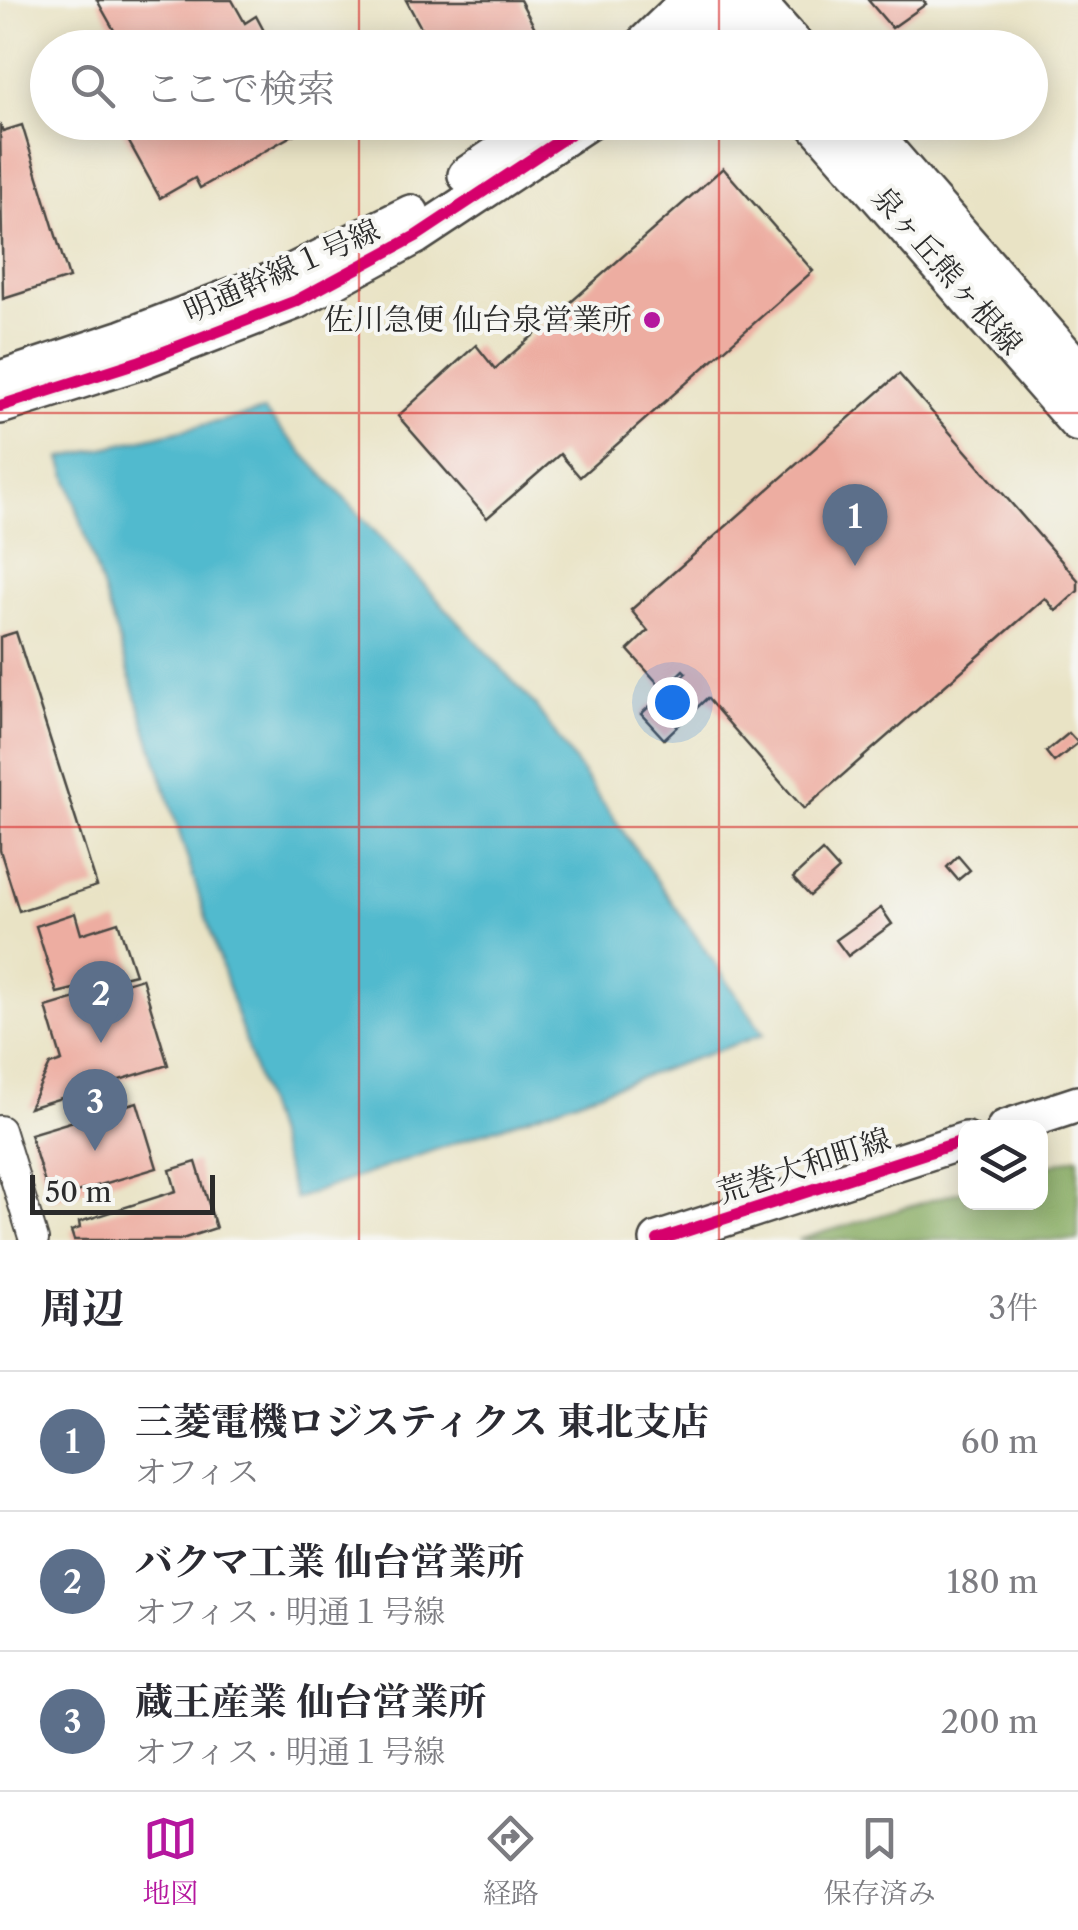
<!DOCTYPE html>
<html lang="ja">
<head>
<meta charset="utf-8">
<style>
	body { margin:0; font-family:"Libre Caslon Text","Noto Serif JP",serif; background:#f2f2f3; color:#2b2b33 }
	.controls { position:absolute; right:30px; bottom:30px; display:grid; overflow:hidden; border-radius:20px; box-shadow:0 5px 25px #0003 }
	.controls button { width:90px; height:90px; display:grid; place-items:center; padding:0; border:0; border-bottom:2px solid #e1e1e2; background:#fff; color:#2b2b33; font:50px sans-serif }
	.scale { position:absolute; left:30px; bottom:25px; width:185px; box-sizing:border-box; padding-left:10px; border:5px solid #2b2b2b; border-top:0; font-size:28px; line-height:35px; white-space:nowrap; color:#2b2b2b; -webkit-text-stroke:8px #f6f6f2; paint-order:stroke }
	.you { position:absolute; left:672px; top:702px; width:35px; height:35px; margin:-25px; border:8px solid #fff; border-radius:50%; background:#1a73e8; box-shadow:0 0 0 15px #1a73e833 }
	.badge { display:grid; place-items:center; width:65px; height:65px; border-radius:50%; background:#b5179e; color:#fff; font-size:32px; font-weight:700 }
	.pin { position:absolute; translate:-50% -82px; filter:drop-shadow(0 2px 5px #0008) }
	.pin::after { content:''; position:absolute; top:52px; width:35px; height:30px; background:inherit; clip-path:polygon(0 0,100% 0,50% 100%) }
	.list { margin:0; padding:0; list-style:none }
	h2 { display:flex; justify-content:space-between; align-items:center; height:130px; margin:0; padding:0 40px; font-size:42px }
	h2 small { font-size:32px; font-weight:400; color:#7c7c81 }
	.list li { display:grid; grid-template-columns:65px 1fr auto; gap:30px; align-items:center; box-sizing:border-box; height:140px; padding:0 40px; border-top:2px solid #e1e1e2 }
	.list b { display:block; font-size:38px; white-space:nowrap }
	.list p { margin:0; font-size:32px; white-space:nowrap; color:#7c7c81 }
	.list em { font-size:32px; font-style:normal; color:#7c7c81 }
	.icon { flex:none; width:55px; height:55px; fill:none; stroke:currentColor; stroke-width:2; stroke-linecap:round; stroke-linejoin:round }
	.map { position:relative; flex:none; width:1078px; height:1240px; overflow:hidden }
	.search { position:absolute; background:#fff; box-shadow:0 5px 25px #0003; left:30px; right:30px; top:30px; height:110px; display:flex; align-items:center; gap:25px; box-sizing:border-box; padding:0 35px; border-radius:55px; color:#7c7c81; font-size:38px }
	.sheet { height:550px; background:#fff }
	nav { display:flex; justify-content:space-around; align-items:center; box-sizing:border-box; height:140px; border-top:2px solid #e1e1e2; background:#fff; font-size:28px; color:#7c7c81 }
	nav a { display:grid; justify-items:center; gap:5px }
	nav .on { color:#b5179e }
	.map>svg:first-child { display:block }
</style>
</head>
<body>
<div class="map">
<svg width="1078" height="1240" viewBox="0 0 1078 1240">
	<rect width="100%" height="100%" fill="#f6f6f2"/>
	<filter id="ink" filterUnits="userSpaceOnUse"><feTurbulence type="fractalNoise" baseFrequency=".01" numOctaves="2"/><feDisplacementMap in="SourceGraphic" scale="20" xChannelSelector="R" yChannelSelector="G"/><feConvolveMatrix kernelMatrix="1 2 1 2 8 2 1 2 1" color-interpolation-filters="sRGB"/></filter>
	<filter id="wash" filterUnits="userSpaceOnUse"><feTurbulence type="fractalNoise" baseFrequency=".0048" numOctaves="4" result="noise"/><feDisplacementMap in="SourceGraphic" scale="40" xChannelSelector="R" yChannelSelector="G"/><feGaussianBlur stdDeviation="2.25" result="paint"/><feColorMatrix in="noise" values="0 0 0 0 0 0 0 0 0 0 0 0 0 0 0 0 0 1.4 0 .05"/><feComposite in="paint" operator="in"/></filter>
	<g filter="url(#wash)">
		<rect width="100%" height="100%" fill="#e9e3c5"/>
		<!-- forest -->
		<path fill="#82a75c" stroke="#566944" stroke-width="2.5" d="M1078 1157V1240H798L965 1190 966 1202H1040L1041 1168Z"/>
		<!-- water -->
		<path fill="#51bace" stroke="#3e727c" stroke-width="2.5" d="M264 411 535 705 764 1034 295 1199 61 458Z"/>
		<g id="blocks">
			<!-- building -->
			<g fill="#edada1">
				<path d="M97 0H232L245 23 256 16 273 48H124Z"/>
				<path d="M406 0H520L536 30 503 48H432Z"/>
				<path d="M868 0H923L926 4 892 28Z"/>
				<path d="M118 122H292L298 132 200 188 195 178 160 198Z"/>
				<path d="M0 124 3 131 22 125 69 278 3 299Z"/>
				<path d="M723 168 813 271 580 477 560 454 487 518 398 416 476 345 495 369Z"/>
				<path d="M899 374 1078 580V591L1056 611 1045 598 804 809 707 698 664 739 641 714 686 673 683 670 663 689 628 650 648 631 631 610Z"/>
				<path d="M16 632 97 886 19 911 0 850V637Z"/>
				<path d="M1069 733 1078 743 1054 762 1046 752Z"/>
				<path d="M822 851 839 870 810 896 793 878Z"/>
				<path d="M958 856 970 870 958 880 947 867Z"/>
				<path d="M881 908 892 924 848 956 836 940Z"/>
				<path d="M75 913 81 934 118 922 135 974 57 993 36 926Z"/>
				<path d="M142 978 168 1065 29 1108 50 1065 62 1061 46 1007Z"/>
				<path d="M137 1102 157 1168 50 1200 30 1134Z"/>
				<path d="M196 1162 216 1228 179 1240H74L71 1231 80 1228 79 1222 176 1191 170 1170Z"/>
			</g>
		</g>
	</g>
	<g filter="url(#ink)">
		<use href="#blocks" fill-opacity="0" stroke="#484742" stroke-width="2.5"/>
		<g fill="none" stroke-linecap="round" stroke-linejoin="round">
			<!-- minor casing -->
			<g stroke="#484742" stroke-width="32">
				<path id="minor" d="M0 1130 34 1240"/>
			</g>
			<!-- tertiary casing -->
			<g stroke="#484742" stroke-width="40">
				<g id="tertiary">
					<path d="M639 48 689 0"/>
					<path d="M678 48 734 0"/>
					<path d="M466 175 544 122"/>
					<path d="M0 379 123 338 284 276 411 213"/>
					<path d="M0 406 138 362 296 301 416 236 588 122"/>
					<path d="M1005 1128 1078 1104"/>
					<path d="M658 1240 966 1140"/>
				</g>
			</g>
			<!-- secondary casing -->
			<g stroke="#484742" stroke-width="45">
				<g id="secondary">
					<path d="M708 0 750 48"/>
					<path d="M752 0 795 48"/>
					<path d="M816 122 1078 421"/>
					<path d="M860 122 1078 372"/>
				</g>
			</g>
			<!-- minor -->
			<use href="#minor" stroke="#fff" stroke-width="28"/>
			<!-- tertiary -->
			<use href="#tertiary" stroke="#fff" stroke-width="35"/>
			<!-- secondary -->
			<use href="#secondary" stroke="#fff" stroke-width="40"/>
			<!-- cycleway casing -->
			<g stroke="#f6f6f2" stroke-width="19">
				<g id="cycleway">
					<path d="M0 406 138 362 296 301 416 236 588 122"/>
					<path d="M658 1240 966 1140"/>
				</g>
			</g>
			<!-- cycleway -->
			<use href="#cycleway" stroke="#d6006c" stroke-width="12"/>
		</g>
	</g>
	<!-- grid -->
	<path fill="none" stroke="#d62828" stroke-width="2.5" stroke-opacity="0.55" d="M359 0V48M719 0V48M359 122V1240M719 122V1240M0 413H1078M0 827H1078"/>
	<!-- markers -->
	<circle fill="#b5179e" stroke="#f6f6f2" stroke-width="4" cx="652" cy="320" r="10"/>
	<g text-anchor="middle" stroke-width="8" stroke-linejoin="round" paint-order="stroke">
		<!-- street labels -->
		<g font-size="30" fill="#2b2b2b" stroke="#f6f6f2">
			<text transform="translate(282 271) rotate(-24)" y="10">明通幹線１号線</text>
			<text transform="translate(947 271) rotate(49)" y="10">泉ヶ丘熊ヶ根線</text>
			<text transform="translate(804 1166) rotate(-18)" y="10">荒巻大和町線</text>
		</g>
		<!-- poi labels -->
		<g font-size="30" fill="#2b2b2b" stroke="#f6f6f2" text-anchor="end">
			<text x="632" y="330">佐川急便 仙台泉営業所</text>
		</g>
	</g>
</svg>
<div class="controls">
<button><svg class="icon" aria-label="layers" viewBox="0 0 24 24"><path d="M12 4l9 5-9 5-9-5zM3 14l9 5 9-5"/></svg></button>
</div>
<div class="scale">50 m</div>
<div class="you"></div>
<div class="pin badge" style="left:855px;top:566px;background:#5c6f8a">1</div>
<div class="pin badge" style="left:101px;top:1043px;background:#5c6f8a">2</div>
<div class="pin badge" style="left:95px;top:1151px;background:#5c6f8a">3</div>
<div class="search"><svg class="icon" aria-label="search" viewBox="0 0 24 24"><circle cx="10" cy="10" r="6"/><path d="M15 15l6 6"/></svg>ここで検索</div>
</div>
<section class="sheet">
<h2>周辺<small>3件</small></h2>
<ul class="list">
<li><span class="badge" style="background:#5c6f8a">1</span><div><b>三菱電機ロジスティクス 東北支店</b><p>オフィス</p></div><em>60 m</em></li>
<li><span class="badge" style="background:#5c6f8a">2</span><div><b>バクマ工業 仙台営業所</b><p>オフィス · 明通１号線</p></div><em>180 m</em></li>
<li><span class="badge" style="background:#5c6f8a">3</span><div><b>蔵王産業 仙台営業所</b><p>オフィス · 明通１号線</p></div><em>200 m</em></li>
</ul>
</section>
<nav>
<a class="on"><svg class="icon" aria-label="map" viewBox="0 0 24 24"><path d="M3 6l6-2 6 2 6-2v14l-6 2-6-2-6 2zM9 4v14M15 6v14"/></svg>地図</a>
<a><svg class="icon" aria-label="directions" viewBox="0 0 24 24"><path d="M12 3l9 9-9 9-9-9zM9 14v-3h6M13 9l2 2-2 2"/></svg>経路</a>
<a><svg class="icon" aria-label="saved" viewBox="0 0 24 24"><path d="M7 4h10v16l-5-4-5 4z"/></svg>保存済み</a>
</nav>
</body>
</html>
